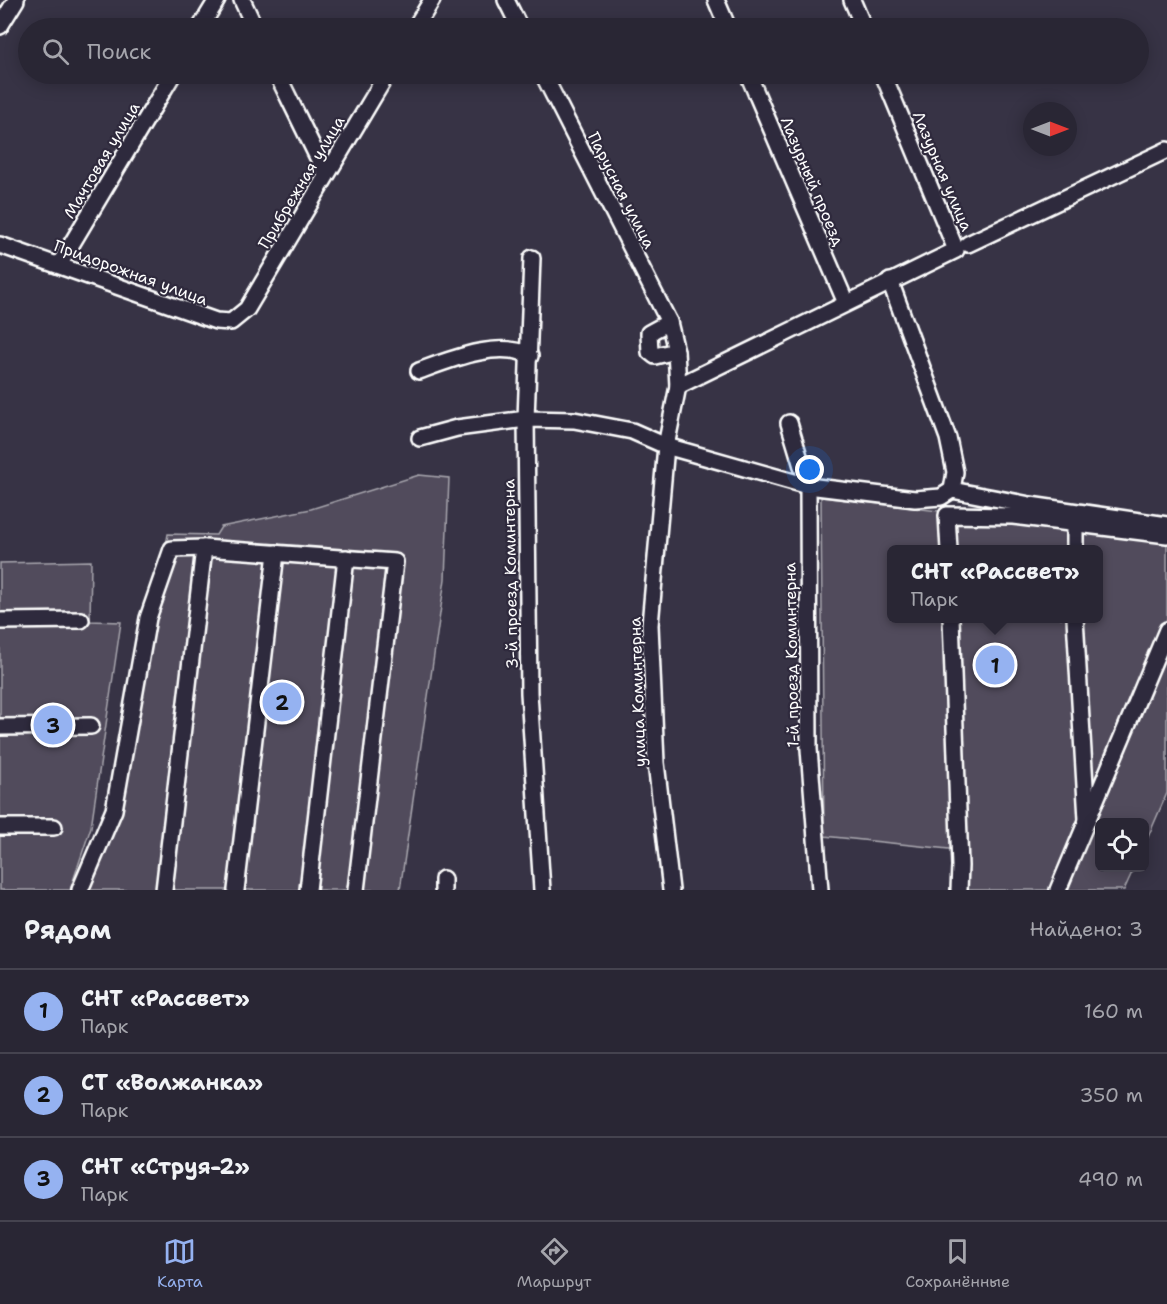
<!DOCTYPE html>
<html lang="ru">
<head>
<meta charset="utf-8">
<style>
	body { margin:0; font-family:"Shantell Sans",sans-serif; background:#353240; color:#f1f3f6 }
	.controls { position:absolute; right:18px; bottom:18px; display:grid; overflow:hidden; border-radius:9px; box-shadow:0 3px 15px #0003 }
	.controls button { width:54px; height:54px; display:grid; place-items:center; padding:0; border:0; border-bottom:2px solid #45434f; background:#292634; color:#f1f3f6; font:30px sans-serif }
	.compass { position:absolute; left:1023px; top:102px; width:54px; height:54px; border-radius:50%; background:#292634; box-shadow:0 3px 15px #0003; rotate:90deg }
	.you { position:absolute; left:810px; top:470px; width:21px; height:21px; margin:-15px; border:4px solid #fff; border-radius:50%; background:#1a73e8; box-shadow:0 0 0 9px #1a73e833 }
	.badge { display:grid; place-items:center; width:39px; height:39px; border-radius:50%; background:#95b2f1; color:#111; font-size:20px; font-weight:700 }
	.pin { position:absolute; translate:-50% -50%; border:3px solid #fff; box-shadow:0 2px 6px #0006 }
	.popup { position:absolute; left:887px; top:545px; width:216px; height:78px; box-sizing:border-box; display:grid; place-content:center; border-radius:9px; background:#292634; filter:drop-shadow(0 2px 4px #0005); font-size:20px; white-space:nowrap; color:#a5a5ac }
	.popup b { font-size:22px; color:#f1f3f6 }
	.popup::after { content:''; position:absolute; left:50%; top:100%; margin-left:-12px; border:12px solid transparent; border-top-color:#292634 }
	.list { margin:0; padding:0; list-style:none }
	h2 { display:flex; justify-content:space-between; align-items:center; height:78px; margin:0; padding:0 24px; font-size:26px }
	h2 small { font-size:20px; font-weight:400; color:#a5a5ac }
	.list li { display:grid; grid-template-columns:39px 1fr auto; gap:18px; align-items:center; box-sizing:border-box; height:84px; padding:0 24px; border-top:2px solid #45434f }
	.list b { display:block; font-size:22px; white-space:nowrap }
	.list p { margin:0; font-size:20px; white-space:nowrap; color:#a5a5ac }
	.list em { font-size:20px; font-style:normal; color:#a5a5ac }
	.icon { flex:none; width:33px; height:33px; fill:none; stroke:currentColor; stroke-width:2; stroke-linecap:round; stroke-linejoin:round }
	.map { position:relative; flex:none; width:1167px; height:890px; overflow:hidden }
	.search { position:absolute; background:#292634; box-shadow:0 3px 15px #0003; left:18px; right:18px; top:18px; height:66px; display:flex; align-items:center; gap:15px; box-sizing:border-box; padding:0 21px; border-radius:33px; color:#a5a5ac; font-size:22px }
	.sheet { height:330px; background:#292634 }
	nav { display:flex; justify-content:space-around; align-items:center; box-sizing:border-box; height:84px; border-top:2px solid #45434f; background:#292634; font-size:16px; color:#a5a5ac }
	nav a { display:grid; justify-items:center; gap:3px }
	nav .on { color:#95b2f1 }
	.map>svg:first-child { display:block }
</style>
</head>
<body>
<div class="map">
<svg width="1167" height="890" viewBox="0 0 1167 890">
	<rect width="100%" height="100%" fill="#373345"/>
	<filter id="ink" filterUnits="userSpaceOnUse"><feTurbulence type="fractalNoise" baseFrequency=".0167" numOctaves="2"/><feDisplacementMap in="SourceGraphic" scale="12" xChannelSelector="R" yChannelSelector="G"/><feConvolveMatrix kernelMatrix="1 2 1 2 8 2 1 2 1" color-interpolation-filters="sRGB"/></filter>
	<g filter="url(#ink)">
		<!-- green -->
		<g fill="#514c5c" stroke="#a8a6ae" stroke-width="1.5" fill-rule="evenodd">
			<path d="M419 475 449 478 445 579 400 890H88L115 825 168 534 216 535 221 527 311 509Z"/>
			<path d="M821 497 1167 538V793L1145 844 1144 822H1100V868H1134L1124 890H955L958 850 824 836ZM892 550H1098V618H892Z"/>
			<path d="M91 561 90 621 121 622 91 827 70 890H0V563Z"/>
		</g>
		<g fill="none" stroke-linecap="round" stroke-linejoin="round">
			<!-- minor casing -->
			<g stroke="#fff" stroke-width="20">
				<g id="minor">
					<path d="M242 0 255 28"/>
					<path d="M506 0 520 28"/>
					<path d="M716 0 728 28"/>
					<path d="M852 0 864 28"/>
					<path d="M0 26 16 0"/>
					<path d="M200 28 217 0"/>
					<path d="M415 28 432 0"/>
					<path d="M277 74 326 174"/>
					<path d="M543 74 669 322 676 351 678 386 666 446 650 625 656 763 671 890"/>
					<path d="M748 74 846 303"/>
					<path d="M968 244 1167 150"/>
					<path d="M0 245 216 321 231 322 247 309 387 74"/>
					<path d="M532 258 526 419 529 693 542 890"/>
					<path d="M59 265 173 74"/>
					<path d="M890 281 948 438 955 472 952 490"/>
					<path d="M669 322 649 333 650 352 655 356 676 351"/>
					<path d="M419 371C449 360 500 339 530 356"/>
					<path d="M678 386 956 250 883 74"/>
					<path d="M789 423 808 486 809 749 820 890"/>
					<path d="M420 438 457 428 526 419 574 420 632 431 666 446 808 486 915 499 941 497 952 490 1030 505 1167 525"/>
					<path d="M1075 524V550"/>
					<path d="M949 550 947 515 1013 516 1167 535"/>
					<path d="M951 618 960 866 959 890"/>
					<path d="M1075 618 1087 819"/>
					<path d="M0 621 81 620"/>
					<path d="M0 727 91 726"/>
					<path d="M0 827H54"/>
					<path d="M80 890 114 810 148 618 172 549 204 548"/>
					<path d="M164 890 204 548 395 562 356 890"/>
					<path d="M236 890 276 553"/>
					<path d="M308 890 346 558"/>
					<path d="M443 890V879"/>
					<path d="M1058 890 1167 630"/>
				</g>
			</g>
			<!-- minor -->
			<use href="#minor" stroke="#2f2a3d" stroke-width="15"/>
		</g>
	</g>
	<g text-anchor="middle" stroke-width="4.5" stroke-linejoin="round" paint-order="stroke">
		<!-- street labels -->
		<g font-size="16" fill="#fff" stroke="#2f2a3d">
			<text transform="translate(101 160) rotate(-59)" y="6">Мачтовая улица</text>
			<text transform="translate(943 171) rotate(67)" y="6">Лазурная улица</text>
			<text transform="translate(813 181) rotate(67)" y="6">Лазурный проезд</text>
			<text transform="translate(301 182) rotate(-59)" y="6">Прибрежная улица</text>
			<text transform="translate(622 190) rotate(63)" y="6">Парусная улица</text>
			<text transform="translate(131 272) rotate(20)" y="6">Придорожная улица</text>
			<text transform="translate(510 574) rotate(-91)" y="6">3-й проезд Коминтерна</text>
			<text transform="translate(791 655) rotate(-91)" y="6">1-й проезд Коминтерна</text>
			<text transform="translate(637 692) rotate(-92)" y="6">улица Коминтерна</text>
		</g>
	</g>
</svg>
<div class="controls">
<button><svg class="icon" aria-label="locate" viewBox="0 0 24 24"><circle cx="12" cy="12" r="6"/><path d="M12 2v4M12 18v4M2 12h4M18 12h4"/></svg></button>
</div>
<svg class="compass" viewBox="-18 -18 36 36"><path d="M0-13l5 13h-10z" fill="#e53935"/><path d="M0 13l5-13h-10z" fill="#a5a5ac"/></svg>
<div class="you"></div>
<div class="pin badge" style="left:995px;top:665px">1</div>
<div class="popup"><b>СНТ «Рассвет»</b>Парк</div>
<div class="pin badge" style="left:282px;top:702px">2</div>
<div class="pin badge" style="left:53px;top:725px">3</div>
<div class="search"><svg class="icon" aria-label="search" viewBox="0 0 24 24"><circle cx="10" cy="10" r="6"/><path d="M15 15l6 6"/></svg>Поиск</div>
</div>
<section class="sheet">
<h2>Рядом<small>Найдено: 3</small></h2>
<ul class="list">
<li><span class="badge">1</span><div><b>СНТ «Рассвет»</b><p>Парк</p></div><em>160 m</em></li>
<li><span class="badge">2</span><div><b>СТ «Волжанка»</b><p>Парк</p></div><em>350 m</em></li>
<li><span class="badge">3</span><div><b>СНТ «Струя-2»</b><p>Парк</p></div><em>490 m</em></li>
</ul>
</section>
<nav>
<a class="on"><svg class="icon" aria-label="map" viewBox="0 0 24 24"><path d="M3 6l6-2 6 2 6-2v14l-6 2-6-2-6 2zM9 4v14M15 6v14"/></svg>Карта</a>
<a><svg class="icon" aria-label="directions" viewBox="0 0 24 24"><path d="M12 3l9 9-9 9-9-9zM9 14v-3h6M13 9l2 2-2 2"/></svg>Маршрут</a>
<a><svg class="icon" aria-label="saved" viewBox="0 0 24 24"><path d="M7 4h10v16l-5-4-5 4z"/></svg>Сохранённые</a>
</nav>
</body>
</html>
